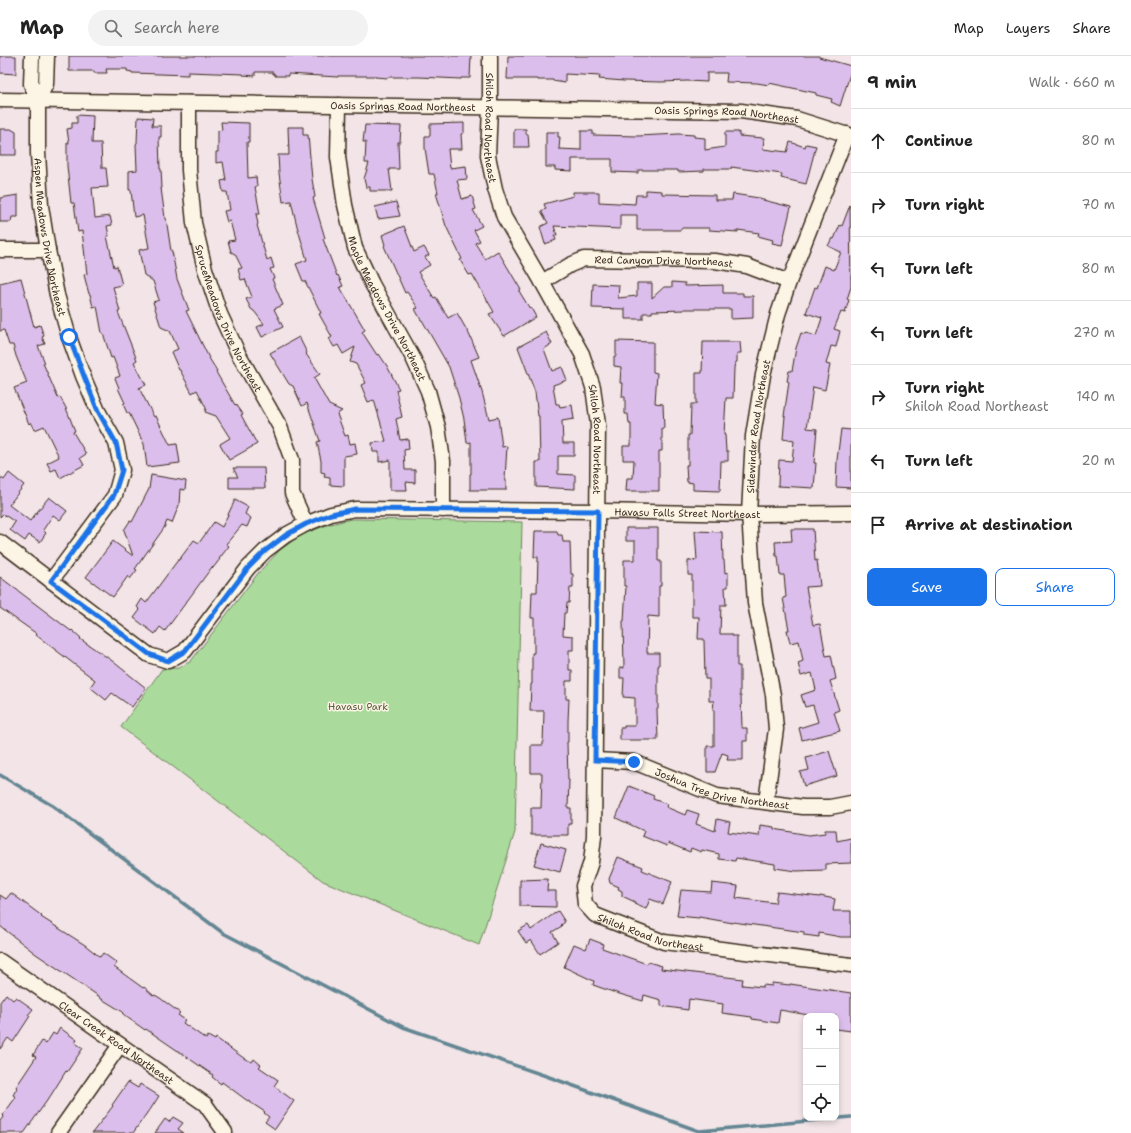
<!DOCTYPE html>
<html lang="en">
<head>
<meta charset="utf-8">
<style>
	body { margin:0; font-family:"Shantell Sans",sans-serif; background:#f2f2f2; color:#222 }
	.controls { position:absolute; right:12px; bottom:12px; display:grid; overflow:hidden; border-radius:8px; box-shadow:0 2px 6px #0003 }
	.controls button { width:36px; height:36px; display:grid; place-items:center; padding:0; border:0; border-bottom:1px solid #e0e0e0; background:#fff; color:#222; font:20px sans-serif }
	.stop { position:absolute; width:12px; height:12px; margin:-9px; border:3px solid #1a73e8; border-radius:50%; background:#fff }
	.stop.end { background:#1a73e8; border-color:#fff; box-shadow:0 1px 4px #0008 }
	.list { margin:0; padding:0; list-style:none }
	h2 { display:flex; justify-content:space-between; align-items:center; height:52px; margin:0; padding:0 16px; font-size:17px }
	h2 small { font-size:13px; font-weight:400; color:#767676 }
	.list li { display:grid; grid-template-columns:26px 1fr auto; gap:12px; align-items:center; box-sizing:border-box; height:64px; padding:0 16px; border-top:1px solid #e0e0e0 }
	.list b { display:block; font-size:15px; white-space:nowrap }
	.list p { margin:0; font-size:13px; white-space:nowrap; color:#767676 }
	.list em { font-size:13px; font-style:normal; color:#767676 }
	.actions { display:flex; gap:8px; padding:12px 16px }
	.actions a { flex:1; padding:9px 0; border:1px solid #1a73e8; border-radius:8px; text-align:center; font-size:14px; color:#1a73e8 }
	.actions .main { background:#1a73e8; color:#fff }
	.icon { flex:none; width:22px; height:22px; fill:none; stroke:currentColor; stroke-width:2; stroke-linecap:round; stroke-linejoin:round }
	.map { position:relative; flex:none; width:851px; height:1077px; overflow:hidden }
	header { display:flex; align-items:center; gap:24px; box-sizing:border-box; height:56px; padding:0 20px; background:#fff; border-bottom:1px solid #e0e0e0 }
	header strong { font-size:19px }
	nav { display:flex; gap:22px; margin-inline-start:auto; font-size:14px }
	.search { width:280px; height:36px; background:#f2f2f2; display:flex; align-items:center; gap:10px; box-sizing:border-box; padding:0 14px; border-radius:22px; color:#767676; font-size:15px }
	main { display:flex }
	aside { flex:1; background:#fff }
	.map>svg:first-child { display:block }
</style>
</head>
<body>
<header>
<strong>Map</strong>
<div class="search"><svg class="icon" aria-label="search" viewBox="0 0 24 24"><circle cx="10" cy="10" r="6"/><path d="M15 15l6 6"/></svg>Search here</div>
<nav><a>Map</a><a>Layers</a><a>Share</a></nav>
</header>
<main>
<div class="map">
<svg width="851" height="1077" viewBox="0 0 851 1077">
	<rect width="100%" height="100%" fill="#f2e4e7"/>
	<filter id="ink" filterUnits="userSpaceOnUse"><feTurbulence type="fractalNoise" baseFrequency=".025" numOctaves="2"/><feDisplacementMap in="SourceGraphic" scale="8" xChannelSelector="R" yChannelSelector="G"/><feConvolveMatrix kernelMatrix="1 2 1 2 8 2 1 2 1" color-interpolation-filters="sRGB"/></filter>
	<g filter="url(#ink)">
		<!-- green -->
		<path fill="#aadb9c" stroke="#72825d" d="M351 463 522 466 515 776 479 889 323 825 121 671 162 613 179 612 191 605 259 516 280 494 301 479 327 469Z"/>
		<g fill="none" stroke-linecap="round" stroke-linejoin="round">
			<!-- stream -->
			<path stroke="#648693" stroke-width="3.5" d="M0 719 53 750 223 877 403 971 549 1021 699 1075 851 1061"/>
		</g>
		<!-- building -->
		<g fill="#dcbeec" stroke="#3b2a1e">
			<path d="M0 0H16V18L0 17Z"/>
			<path d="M69 0H471L470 22H461V23L419 21H388V22L375 21V20H338V21L288 18V20H275V18H273V16H255V20L243 19V18L188 16V19L132 17V16L127 15V13H106L107 17H94V15H69Z"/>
			<path d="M508 0H819V1L851 10V15L840 50 831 46 832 43 816 39V37L769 27V29L757 27 726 26 727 17H707V26L687 25 661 26 624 25 599 23 600 20 565 18V27L553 25V24H538V23H507Z"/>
			<path d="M77 59 93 60 92 87H101L102 112H106L108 131 92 132 95 162 110 160 112 169 107 170 109 180H107L114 211 117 210 122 229 113 231 120 255 118 256 137 304 134 306 146 329 139 332 154 361 156 360 170 389 177 388 180 407 147 411 144 388 129 357H127L123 348 125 347 118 332H119L115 322 120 320 113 301 111 302 103 277H102L97 250 93 251 90 238H89L84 219 87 218 82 175 78 176 74 147H71L67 110V87H69L67 73 72 72V67H77Z"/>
			<path d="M138 61 153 62 152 70H161V81H159L160 113H161L162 132H161L165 162H166L171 195H172L177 223 189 254 186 255 209 302 217 315 216 316 235 349 236 348 243 358 241 359 257 388 229 404 220 388 230 382 216 360 205 356 206 352 197 334 192 337 180 314H179L171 296 178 293 170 275 161 271 153 246 159 244 153 225 144 219 139 194 149 192 143 159 134 161 131 134H129V115L137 114 136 88 137 87Z"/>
			<path d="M221 66 249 67V86H247L248 122 256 121 257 130 255 131 260 158H256L258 168 257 169 267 204 271 202 274 212 270 213 274 222 272 223 283 249 274 253 283 271 262 281 257 271 264 268 254 255 251 253 246 243 252 241 245 223 241 224 238 213 242 212 235 198 231 196 228 185 235 184 230 165 227 166 224 155 230 154 227 136H223L221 125 226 124 223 106 216 107V96H218V75L222 74Z"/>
			<path d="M464 67V77L461 78 462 93H448L450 112 466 110 467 123 457 124 462 143 472 140 476 153 473 154 482 170 474 174 480 185 475 187 485 203 498 195 521 234 519 235 530 253 531 252 536 261 504 280 489 258 494 256 472 218 469 219 460 204 462 203 446 170 436 137H438L434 118H429L425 92V80H430V68Z"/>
			<path d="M365 69 401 70 400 86H398L399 113H389L392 135H370V131H366L364 123 369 107H365L366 86H363Z"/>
			<path d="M288 71H303V79H308L312 123 315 141 313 142 325 182 323 183 337 220 338 219 343 230 340 231 365 274 362 276 377 299 379 298 387 310 399 333 396 334 402 361 396 363 400 384 408 383 409 393 404 394 405 414H415V427L406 426 407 434H390V404L379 406V396H373L372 387 386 385 374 344 368 346 361 329 366 327 356 308 350 306 355 291 343 298 338 289 334 291 329 283 332 281 319 258 321 257 305 225H303L296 208 307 204 297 170 291 145 283 146 279 117 278 99H289Z"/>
			<path d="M0 73H11L16 76V99H0Z"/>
			<path d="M514 73H526V78H528L529 91H514Z"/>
			<path d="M581 75H593V79L638 80 679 78 694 79V81L705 82V94L725 91V76H739V80L764 82 763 93 787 96 790 86 805 91 806 88 816 90 806 128 781 122 782 118 731 111V113H704V115L678 116V114H638V117L612 116V103H572V115L555 114V111H546V76H558V81H560L559 93 581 94Z"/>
			<path d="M646 134 662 135V138L715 139V144H732L733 138 759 142V143L791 151 782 189 772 187 773 184 758 180 759 177 738 174V176L709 174V172H681V174H637V159H620V173L554 170 557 179H554L556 184 545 188 540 171 548 167 541 155 546 153 544 148 573 140V136H599V146L635 148 636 139H646Z"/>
			<path d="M18 139V161H12L11 166H0V142Z"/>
			<path d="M396 146 400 160 378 163 375 151Z"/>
			<path d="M850 149 851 231 847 243 849 244 845 257 841 256 834 273 840 275 836 291 831 290 826 308 830 309 825 334 813 331 807 372 817 373 814 407H816L814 432 778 430 779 404 792 405 794 385 783 383 785 360H784L789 326 787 325 789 315H792L796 292 801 277 805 278 806 277 816 280 822 262 806 257 815 231 817 232 825 210 834 214 841 196 828 190 832 182 834 183 840 169 842 170Z"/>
			<path d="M404 170 414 196 424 191 429 199 425 201 430 209 418 216 434 242 436 241 448 262 457 257 469 278 479 301 471 304 482 336 489 363 498 361 502 391 507 390 505 423 506 424V434H470V418H471V386L467 387 464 363 459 342 449 311 422 264H421L415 253 418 252 407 236 405 237 384 190 385 189 382 179Z"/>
			<path d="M21 222 34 271 40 269 44 280 42 281 45 288 38 290 45 307H43L58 342 60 341 66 352 75 375 73 376 86 398 80 402 84 409 60 422 56 413 51 415 47 407 59 401 44 370 35 374 31 366 29 368 14 332 27 327 16 300 13 289H9L4 274 0 275V227Z"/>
			<path d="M672 226 685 227V230L723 229V237H743V240H753V262L731 263V253H684V254L652 255V257H643V263H625V253L592 252 593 228 619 229 618 242 637 240V227H652V242L664 231H672Z"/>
			<path d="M546 276 552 288 544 293 552 315 562 311 567 324 553 329 556 348H559L560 351 572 349 574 363 562 365 563 387H574V400H558V418L575 419V433L536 431V406H540L539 360H538L535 336 518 291Z"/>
			<path d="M299 281 307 297 306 298 320 318 314 322 329 349 342 355 337 358 345 380 348 379 350 388 355 387 357 398 344 400V430L330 429V422L324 421 325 417 321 416V405L317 386 320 385 307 347 302 350 293 330 289 328 270 297Z"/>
			<path d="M616 285 653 286V316L657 317 655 347 663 348 664 373H662V395H659V435H626L627 422H633L634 404H623V390H631V368H629L628 358H625V341H622L623 327H620L621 311 614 310V300H616Z"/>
			<path d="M703 286H740L741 297H737V306L735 307 734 312 733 342H726L724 379H725L726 395H728V405H721L720 435 693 434V427L687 426 686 409H688V379H690L691 348H696V317H702Z"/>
			<path d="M841 373 851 374V432L836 431 837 404Z"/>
			<path d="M233 412H264L265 432H229V421H238Z"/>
			<path d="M9 417 24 429 9 449 30 465 49 441 67 455 60 464 53 459 43 474 46 477 40 486 29 479 25 485 10 474 15 466 3 458 0 461V421L4 424Z"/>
			<path d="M151 419 186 425 185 434 180 433 179 449 172 467 167 465 164 472 135 513 137 514 130 523 128 520 113 541 86 521 113 485 133 500 124 474 130 465 132 466 149 433Z"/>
			<path d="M235 444 248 451 245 458 251 462 247 471 242 469 226 488 229 490 219 503H220L213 512 212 511 165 575 160 571 155 578 134 562 140 554 137 551 142 543 146 547 178 504H179L194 484 199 487 214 466 222 471Z"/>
			<path d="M626 472H658V505H661V530H659V561L648 560 647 597H659V610H658V653H657L658 684H620V672H624V670H635V642L623 641 624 622H620V611L624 612 623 565H624L626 530H624V504H635V485H626Z"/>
			<path d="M791 473H813L815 505 817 504 820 530 806 531 813 569 820 568 826 600 831 599 836 623 830 625 839 654 834 656 840 675 802 684 799 672 818 666 813 649 805 651 801 639 816 634 812 617 801 620 798 607 803 605 799 585 790 587 787 574H789L783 542 786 541 784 519H780L778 500H776L775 486 792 485Z"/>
			<path d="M535 475H557L558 479H562L563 486H570L571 518H573V532H570L569 547H567L566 557H564L563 579 573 580V594H569V614H572V625H566V643H569L568 665V686H567L568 724H569L568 752H571V768H568V779H531V752H541L542 717H531V689H543L544 655H530L531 628H532V597H534V562H531L532 536H537L538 501H534Z"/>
			<path d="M695 475 722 476 723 504H724L725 517 728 516V531H725L726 549H721L720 578H732V580H737V610H740V640H741L742 672H747V685H743V704H727L728 699 722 697 715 716H707V690H714V654H713L714 645H709V623H705L704 583H698L699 561H692V519H688V505L697 504Z"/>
			<path d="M0 521 71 575 72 574 81 582 80 583 111 604 146 632 132 651 112 637 106 644 90 631 95 624 36 579 37 578 0 552Z"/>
			<path d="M829 695 837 720 804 730 800 716 809 714 806 702Z"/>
			<path d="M629 730 654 740 653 743 667 748 666 751 685 759 687 754 699 758 696 768 715 775 717 763 730 766 728 776 759 780 760 769 774 771V773L809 779 825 777V774H836L837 785 851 782V807L826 808V814L796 815 775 812V808L736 802 735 805 719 803V798L702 794 701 796 691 792 690 796 668 787 667 790 642 780 644 775 616 762Z"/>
			<path d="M541 787 566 794 560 816 534 809Z"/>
			<path d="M618 801 643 811 642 814 672 826 663 848 650 843 646 853 634 848 635 846 622 840V835L618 833 619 831 610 827 609 823Z"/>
			<path d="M548 823 547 835H556V851L520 850V824Z"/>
			<path d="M712 827 738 830 736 842 775 847 777 836 820 841V840L835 843 833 855H851V881H841L819 877V881L804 879V876L733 866V867L699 861V862L677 860 681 834 711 836Z"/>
			<path d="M11 837 42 860 41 861 85 889 100 901 103 897 117 907 114 911 143 932 144 931 154 940 155 939 160 942 180 957 178 959 185 964 183 967 206 983 208 980 215 984 216 982 245 1003 252 1006 254 1003 261 1009 259 1011 278 1024 274 1030 294 1045 275 1073 265 1066 269 1061 264 1057 265 1056 245 1043 222 1026 221 1028 212 1021 213 1019 146 973 145 974 128 962 122 957 123 956 100 942V941L36 898 0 870V839L6 843Z"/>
			<path d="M558 855 565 866 561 869 562 870 552 876 558 886 540 898 531 884 526 887 518 875 528 869 531 874Z"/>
			<path d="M590 883 603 888 602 892 647 908 648 906 662 910 661 913 743 923 742 929 763 931V929L772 930V927L790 929V928L851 937V975L836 973V960H814L780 954 778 967 752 963V961L722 957 723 948 689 943 688 954 661 950V944L644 939 643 945 613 936 593 929 594 925 564 911 574 888 586 893Z"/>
			<path d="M6 938 13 944 16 941 33 953 28 959 30 960 13 986 8 982 0 993V946Z"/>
			<path d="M60 972 77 984 75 987 83 992 67 1016 66 1015 51 1039 24 1077H0V1065L4 1060 3 1059 16 1041 13 1039 17 1032 16 1031 36 1001 33 999 42 985 46 988 53 977 56 979Z"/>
			<path d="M128 1026 138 1032 140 1028 159 1040 150 1054H149L133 1077H92L113 1050 112 1049Z"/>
			<path d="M173 1061 183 1067 178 1073 184 1077H155L165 1063 169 1066Z"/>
		</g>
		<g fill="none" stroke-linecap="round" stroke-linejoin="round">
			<!-- street casing -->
			<g stroke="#3b2a1e" stroke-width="17">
				<g id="street">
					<path d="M32 0 31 28 38 44 46 28 47 0"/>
					<path id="s1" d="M490 0V51L488 100 495 133 504 161 542 226 582 298 593 331 598 369 594 780 591 806 583 830 585 848 595 859 664 886 851 909"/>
					<path id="s2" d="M0 44 741 55 797 63 851 80"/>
					<path id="s3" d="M38 44V97L41 150 48 194 57 239 69 281 83 320 98 355 116 387 122 414 115 439 51 525"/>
					<path id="s4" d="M189 47V114L194 167 205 213 220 258 238 297 280 371 292 404V437L306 468"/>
					<path id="s5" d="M339 49 338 101 345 149 355 192 372 228 413 302 428 335 438 371 443 405V454"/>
					<path d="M0 194H48"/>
					<path id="s6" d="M542 226 570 209 584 203 715 205 747 210 789 226"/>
					<path id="s7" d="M0 486 149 599 168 605 185 595 248 512 265 495 286 479 306 468 331 458 355 453 598 455 749 458 851 457"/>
					<path id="s8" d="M595 704 634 706 717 740 803 751H830L851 747"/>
					<path id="s9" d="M766 746 776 673 773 639 755 547 749 458 753 380 763 319 778 258 789 226 847 78"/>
					<path id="s10" d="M0 905 205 1048 225 1076"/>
					<path d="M58 1077 120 989"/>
				</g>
			</g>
			<!-- street -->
			<use href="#street" stroke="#fcf5e5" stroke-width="14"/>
		</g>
	</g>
	<g fill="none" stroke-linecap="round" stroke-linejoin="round" filter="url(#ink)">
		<!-- route -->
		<path stroke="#1a73e8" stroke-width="5" d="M69 281 84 320 98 355 116 387 122 414 114 439 51 525 149 598 168 605 185 595 248 512 265 495 286 479 306 468 331 458 355 453 598 455 595 704 634 706"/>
	</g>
	<g text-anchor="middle" stroke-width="3" stroke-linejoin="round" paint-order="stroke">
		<!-- street labels -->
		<g font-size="10" fill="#3b2a1e" stroke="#fcf5e5">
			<text dy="4" stroke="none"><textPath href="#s2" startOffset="403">Oasis Springs Road Northeast</textPath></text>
			<text dy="4" stroke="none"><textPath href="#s2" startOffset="727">Oasis Springs Road Northeast</textPath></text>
			<text dy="4" stroke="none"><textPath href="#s1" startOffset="72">Shiloh Road Northeast</textPath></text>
			<text dy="4" stroke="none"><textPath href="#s3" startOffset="138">Aspen Meadows Drive Northeast</textPath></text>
			<text dy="4" stroke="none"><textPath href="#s6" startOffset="128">Red Canyon Drive Northeast</textPath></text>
			<text dy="4" stroke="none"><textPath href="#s5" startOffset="213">Maple Meadows Drive Northeast</textPath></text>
			<text dy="4" stroke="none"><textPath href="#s4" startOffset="222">SpruceMeadows Drive Northeast</textPath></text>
			<text dy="4" stroke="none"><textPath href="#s9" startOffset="379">Sidewinder Road Northeast</textPath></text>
			<text dy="4" stroke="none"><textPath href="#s1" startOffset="408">Shiloh Road Northeast</textPath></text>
			<text dy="4" stroke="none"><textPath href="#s7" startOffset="788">Havasu Falls Street Northeast</textPath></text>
			<text dy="4" stroke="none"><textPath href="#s8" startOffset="132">Joshua Tree Drive Northeast</textPath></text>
			<text dy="4" stroke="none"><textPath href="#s1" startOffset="948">Shiloh Road Northeast</textPath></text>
			<text dy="4" stroke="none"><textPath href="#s10" startOffset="142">Clear Creek Road Northeast</textPath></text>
		</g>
		<!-- park labels -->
		<g font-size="10" fill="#57563e" stroke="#fcf5e5">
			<text x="358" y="654">Havasu Park</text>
		</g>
	</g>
</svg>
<div class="controls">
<button>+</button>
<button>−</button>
<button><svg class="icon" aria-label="locate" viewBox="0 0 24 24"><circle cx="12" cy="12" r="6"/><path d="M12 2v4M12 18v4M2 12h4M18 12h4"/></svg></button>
</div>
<div class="stop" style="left:69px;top:281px"></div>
<div class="stop end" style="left:634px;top:706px"></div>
</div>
<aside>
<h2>9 min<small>Walk · 660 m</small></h2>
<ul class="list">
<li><svg class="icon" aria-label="ahead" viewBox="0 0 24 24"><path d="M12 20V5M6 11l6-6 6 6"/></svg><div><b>Continue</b></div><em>80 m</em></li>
<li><svg class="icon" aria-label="right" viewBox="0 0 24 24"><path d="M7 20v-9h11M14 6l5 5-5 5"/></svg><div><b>Turn right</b></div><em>70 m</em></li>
<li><svg class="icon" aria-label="left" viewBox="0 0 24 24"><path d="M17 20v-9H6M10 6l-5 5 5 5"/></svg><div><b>Turn left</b></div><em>80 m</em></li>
<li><svg class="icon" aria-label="left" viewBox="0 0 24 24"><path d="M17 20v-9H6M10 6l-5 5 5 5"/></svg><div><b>Turn left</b></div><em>270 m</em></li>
<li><svg class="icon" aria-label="right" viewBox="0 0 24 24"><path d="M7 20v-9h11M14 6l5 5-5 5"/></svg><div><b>Turn right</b><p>Shiloh Road Northeast</p></div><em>140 m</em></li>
<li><svg class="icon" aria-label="left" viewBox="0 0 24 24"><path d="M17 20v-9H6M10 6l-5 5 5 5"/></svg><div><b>Turn left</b></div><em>20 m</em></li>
<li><svg class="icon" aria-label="arrive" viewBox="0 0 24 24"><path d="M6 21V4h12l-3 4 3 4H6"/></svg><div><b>Arrive at destination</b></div></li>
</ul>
<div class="actions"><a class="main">Save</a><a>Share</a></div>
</aside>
</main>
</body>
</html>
